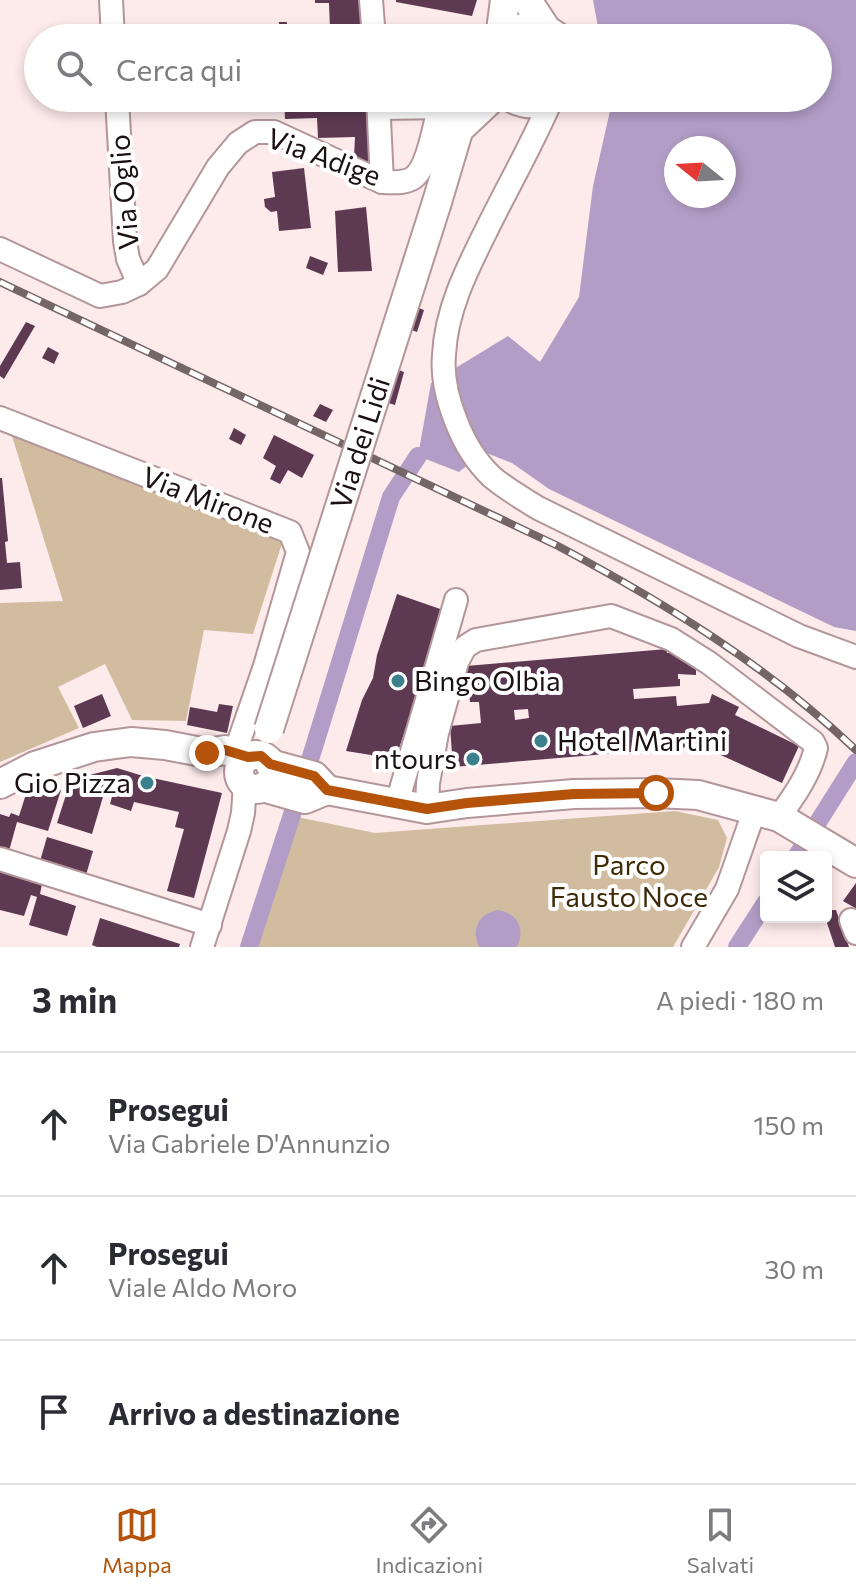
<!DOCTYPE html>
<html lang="it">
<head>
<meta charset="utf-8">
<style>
	body { margin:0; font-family:Commissioner,sans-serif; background:#f2f2f3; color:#2b2b33 }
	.controls { position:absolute; right:24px; bottom:24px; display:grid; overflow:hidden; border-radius:8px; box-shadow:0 4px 12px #0003 }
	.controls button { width:72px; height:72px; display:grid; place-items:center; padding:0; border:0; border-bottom:2px solid #e1e1e2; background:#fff; color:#2b2b33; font:40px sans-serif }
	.compass { position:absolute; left:664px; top:136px; width:72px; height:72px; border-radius:50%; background:#fff; box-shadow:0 4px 12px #0003; rotate:288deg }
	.stop { position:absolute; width:24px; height:24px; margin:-18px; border:6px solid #b45309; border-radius:50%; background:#fff }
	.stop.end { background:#b45309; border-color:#fff; box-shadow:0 2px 8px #0008 }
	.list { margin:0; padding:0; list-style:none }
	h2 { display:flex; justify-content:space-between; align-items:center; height:104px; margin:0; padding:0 32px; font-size:34px }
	h2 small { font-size:26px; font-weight:400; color:#7c7c81 }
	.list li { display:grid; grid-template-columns:52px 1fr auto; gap:24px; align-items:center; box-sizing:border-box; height:144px; padding:0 32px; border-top:2px solid #e1e1e2 }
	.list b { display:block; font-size:30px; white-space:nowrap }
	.list p { margin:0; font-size:26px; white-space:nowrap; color:#7c7c81 }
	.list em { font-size:26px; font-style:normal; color:#7c7c81 }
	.icon { flex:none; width:44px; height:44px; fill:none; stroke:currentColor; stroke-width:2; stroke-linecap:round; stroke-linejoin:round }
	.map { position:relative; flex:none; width:856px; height:947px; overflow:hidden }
	.search { position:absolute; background:#fff; box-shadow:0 4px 12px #0003; left:24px; right:24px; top:24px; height:88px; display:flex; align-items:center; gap:20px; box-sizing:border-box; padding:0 28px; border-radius:44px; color:#7c7c81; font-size:30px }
	.sheet { height:536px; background:#fff }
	nav { display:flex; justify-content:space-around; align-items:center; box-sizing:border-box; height:112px; border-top:2px solid #e1e1e2; background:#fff; font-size:22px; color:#7c7c81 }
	nav a { display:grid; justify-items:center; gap:4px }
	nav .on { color:#b45309 }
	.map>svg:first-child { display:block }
</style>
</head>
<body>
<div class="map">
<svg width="856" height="947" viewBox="0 0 856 947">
	<rect width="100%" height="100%" fill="#fdeaeb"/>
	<!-- green -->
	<g fill="#d1bca0">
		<path d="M12 436 284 537 253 634 204 630 186 721 132 720 105 664 58 687 79 728 0 762V603L63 601Z"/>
		<path d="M675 811 718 820 727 838 719 867 673 947H257L297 817 375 833Z"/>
	</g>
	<!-- water -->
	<g fill="#b29dc6" fill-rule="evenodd">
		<path d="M593 0H856V631L834 627 549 489 512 463 484 452 459 472 418 456 431 383 508 336 540 362 579 297 593 186 612 102V98H818V38H600ZM676 148H724V196H676Z"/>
		<path d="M497 910C517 912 526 929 517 947H479C471 930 478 914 497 910Z"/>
	</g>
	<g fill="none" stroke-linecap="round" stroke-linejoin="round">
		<!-- canal -->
		<g stroke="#b29dc6" stroke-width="18">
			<path d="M796 857 856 762"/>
			<path d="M249 947 314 747 391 497 418 456"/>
			<path d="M737 947 766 902"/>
		</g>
	</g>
	<!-- building -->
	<g fill="#5e3952" fill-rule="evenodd">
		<path d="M315 0H363L364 28H353L354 38H325V29H330L329 3H315Z"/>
		<path d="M396 0H477L472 16 396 2Z"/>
		<path d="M279 22H287L286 38H277Z"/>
		<path d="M284 98H326V102L332 101V98H370L372 162 367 166 354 157 355 137 318 138 317 118 285 119Z"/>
		<path d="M304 168 311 228 279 231 277 211 271 212 265 207 264 199 275 197 272 172Z"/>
		<path d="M366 207 372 271 338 272 335 211Z"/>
		<path d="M310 256 328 263 323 275 306 268Z"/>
		<path d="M416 307 424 310 417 332 409 329Z"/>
		<path d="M26 322 35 326 4 379 0 376V366Z"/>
		<path d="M48 347 59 353 54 364 42 358Z"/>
		<path d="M396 369 404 372 395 405 385 402Z"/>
		<path d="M320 404 333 410 326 422 313 416Z"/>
		<path d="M234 428 246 435 241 445 229 439Z"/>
		<path d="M274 435 314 455 302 478 288 470 280 484 270 479 276 466 263 458Z"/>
		<path d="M0 478H2L8 541 5 542 7 563 20 562 22 588 0 590Z"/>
		<path d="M397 594 446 611 418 703 406 728 393 766 371 755 346 751 362 700 373 678 377 655Z"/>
		<path d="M667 649V653H676L696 662V675L678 674V679H680V686L633 689 634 699 676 696 677 706 709 703 712 694 739 707 735 715 799 746 782 783 701 746 453 767 450 726 481 723 479 702H470L466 666ZM528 709 529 718 515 720 514 710Z"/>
		<path d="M102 694 111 716 83 728 74 706Z"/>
		<path d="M219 704 233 706 227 733 187 725 190 707 217 712Z"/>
		<path d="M117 768 143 776 222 793 194 898 167 891 184 829 175 827 179 812 134 802 131 811 110 804 113 793 105 790 92 834 57 823 71 779 80 782 82 777Z"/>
		<path d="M41 787 61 790 48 831 17 822 9 851 0 849V814L9 817 11 813 19 816 27 791 39 794Z"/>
		<path d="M47 837 93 851 86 875 40 861Z"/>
		<path d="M0 872 42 884 40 894 76 906 67 936 29 925 37 897 31 895 24 916 0 910Z"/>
		<path d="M856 883V917L850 914 855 908 843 901Z"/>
		<path d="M826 910H836L849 947H835L825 917Z"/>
		<path d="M100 918 180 944 179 947H97L92 945Z"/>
	</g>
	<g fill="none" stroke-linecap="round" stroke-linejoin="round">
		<!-- minor casing -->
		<g stroke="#b39699" stroke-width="26">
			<g id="minor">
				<path d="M111 0 113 38"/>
				<path d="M371 0 374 38"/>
				<path d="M117 98 125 241 128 259 139 284"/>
				<path d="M378 98 382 182"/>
				<path d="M552 98C533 143 508 186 487 229 467 269 446 310 444 355 442 377 448 401 456 421 464 442 475 461 492 477 506 489 522 498 538 508L799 636 856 657"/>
				<path d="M379 108 449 107 453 106"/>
				<path d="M0 249 100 296 122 292 139 284 157 269 218 167 238 143 255 132H274L382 182C391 182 404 184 413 178 428 168 435 124 439 107"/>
				<path d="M0 418 290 532 298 552 265 666 235 753"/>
				<path d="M397 803 456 600"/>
				<path d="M427 809 428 783 437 733 450 687 457 662 465 647 476 640 611 616 671 639 709 663 813 742 816 748C810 774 794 796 779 817"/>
				<path d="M0 859 210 925"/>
				<path d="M851 920 856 933"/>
				<path d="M202 947 239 831 243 813 245 784"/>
				<path d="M693 947 727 889 755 809"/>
			</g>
		</g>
		<!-- major casing -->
		<g stroke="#b39699" stroke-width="32">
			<g id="major">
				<path d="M527 0 546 29"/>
				<path d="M500 38 505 0"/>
				<path d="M505 38C523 23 541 24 559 38"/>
				<path d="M512 98C525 105 538 105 551 98"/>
				<path d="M459 129 492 98"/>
				<path d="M437 202 468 98"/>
				<circle cx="256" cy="772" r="17"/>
				<path d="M270 764 314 776 327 790"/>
				<path d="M0 784 35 766 94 747 131 742 165 745 207 753 225 750 248 757"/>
				<path d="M263 787 305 799 327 790 427 809 467 803 574 794 656 793 698 795 779 817 856 863"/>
			</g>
		</g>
		<!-- minor -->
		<use href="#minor" stroke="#fff" stroke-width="22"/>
		<!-- major -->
		<use href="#major" stroke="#fff" stroke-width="28"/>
		<!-- rail casing -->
		<g stroke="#746667" stroke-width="8">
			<path id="rail" d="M0 282 558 546C665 603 768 666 856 750"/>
		</g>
		<!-- rail -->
		<use href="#rail" stroke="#fff" stroke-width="5" stroke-dasharray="15" stroke-linecap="butt"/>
		<!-- major-bridge casing -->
		<g stroke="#b39699" stroke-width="32" stroke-linecap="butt">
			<g id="major-bridge">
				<path id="s1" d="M269 729 437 202"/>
			</g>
		</g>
		<!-- major-bridge -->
		<use href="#major-bridge" stroke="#fff" stroke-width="28"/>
	</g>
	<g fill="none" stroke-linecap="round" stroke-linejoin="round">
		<!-- route -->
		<path stroke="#b45309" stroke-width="10" d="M207 753 225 750 248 757 261 756 270 764 314 776 327 790 427 809 467 803 574 794 656 793"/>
	</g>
	<!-- markers -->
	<g fill="#3c808e" stroke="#fff" stroke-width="3">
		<circle cx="398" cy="681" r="8"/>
		<circle cx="541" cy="741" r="8"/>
		<circle cx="473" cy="759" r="8"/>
		<circle cx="147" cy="783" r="8"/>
	</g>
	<g text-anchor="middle" stroke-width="8" stroke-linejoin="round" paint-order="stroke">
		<!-- street labels -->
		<g font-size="28" fill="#1c1112" stroke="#fff">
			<text transform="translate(324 157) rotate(20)" y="10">Via Adige</text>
			<text transform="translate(124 192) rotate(-95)" y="10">Via Oglio</text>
			<text dy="10" stroke="none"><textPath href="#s1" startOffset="300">Via dei Lidi</textPath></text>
			<text transform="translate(208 500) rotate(21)" y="10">Via Mirone</text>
		</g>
		<!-- poi labels -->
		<g font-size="28" fill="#1c1112" stroke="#fff" text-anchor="start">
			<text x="414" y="691">Bingo Olbia</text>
			<text x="557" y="751">Hotel Martini</text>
			<text x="457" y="769" text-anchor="end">ntours</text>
			<text x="131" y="793" text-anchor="end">Gio Pizza</text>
		</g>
		<!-- park labels -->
		<g font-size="28" fill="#3f2a08" stroke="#fff">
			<text x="629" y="875">Parco<tspan x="629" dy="32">Fausto Noce</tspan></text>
		</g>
	</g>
</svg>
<div class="controls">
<button><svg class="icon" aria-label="layers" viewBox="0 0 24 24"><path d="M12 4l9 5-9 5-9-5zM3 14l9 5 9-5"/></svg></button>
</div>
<svg class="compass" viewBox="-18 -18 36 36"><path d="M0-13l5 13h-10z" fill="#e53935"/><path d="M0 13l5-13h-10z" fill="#7c7c81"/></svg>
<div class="stop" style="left:656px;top:793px"></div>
<div class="stop end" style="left:207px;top:753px"></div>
<div class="search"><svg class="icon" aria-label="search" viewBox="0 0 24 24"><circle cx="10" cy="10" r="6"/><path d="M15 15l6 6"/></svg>Cerca qui</div>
</div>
<section class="sheet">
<h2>3 min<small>A piedi · 180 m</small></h2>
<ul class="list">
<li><svg class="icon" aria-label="ahead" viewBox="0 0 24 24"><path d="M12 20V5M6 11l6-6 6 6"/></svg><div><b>Prosegui</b><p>Via Gabriele D'Annunzio</p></div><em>150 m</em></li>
<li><svg class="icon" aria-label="ahead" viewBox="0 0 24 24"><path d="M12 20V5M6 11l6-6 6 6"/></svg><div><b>Prosegui</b><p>Viale Aldo Moro</p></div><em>30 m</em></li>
<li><svg class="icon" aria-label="arrive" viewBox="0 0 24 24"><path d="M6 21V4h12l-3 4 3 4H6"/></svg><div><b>Arrivo a destinazione</b></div></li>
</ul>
</section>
<nav>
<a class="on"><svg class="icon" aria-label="map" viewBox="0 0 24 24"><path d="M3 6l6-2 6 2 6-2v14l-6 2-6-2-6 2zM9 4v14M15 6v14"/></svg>Mappa</a>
<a><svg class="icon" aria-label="directions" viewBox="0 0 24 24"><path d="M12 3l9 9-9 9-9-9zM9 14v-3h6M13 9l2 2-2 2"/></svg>Indicazioni</a>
<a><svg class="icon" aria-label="saved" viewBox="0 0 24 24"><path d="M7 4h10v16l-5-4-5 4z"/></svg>Salvati</a>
</nav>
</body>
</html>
